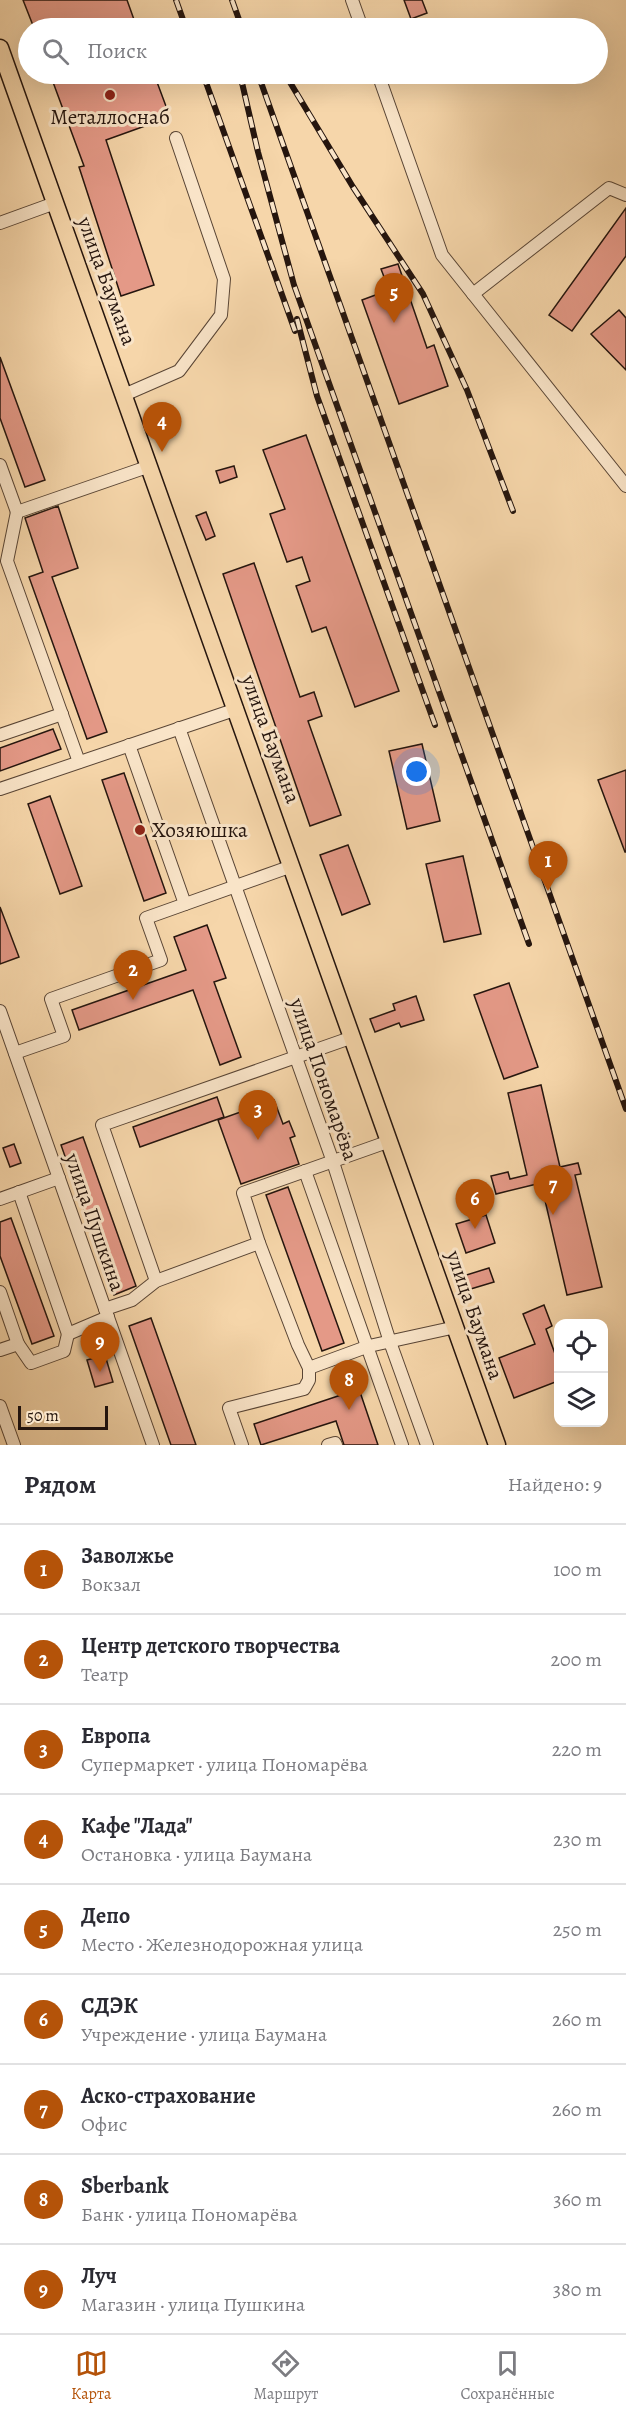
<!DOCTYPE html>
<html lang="ru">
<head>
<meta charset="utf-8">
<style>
	body { margin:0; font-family:Alegreya,serif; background:#f7f7f7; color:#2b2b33 }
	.controls { position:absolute; right:18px; bottom:18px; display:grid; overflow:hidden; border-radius:12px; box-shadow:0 6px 24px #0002 }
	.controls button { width:54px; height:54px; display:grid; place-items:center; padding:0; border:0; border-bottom:2px solid #e1e1e2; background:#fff; color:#2b2b33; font:30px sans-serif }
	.scale { position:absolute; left:18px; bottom:15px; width:90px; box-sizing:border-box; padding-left:6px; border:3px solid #25150e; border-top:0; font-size:16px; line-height:21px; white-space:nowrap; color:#25150e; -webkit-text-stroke:4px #f9e4c8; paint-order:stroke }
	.you { position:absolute; left:417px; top:772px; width:21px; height:21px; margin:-15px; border:4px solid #fff; border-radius:50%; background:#1a73e8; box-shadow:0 0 0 9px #1a73e833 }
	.badge { display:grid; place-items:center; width:39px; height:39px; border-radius:50%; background:#b45309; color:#fff; font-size:20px; font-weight:700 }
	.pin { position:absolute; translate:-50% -50px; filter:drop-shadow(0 2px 3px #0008) }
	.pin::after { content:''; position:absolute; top:32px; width:21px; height:18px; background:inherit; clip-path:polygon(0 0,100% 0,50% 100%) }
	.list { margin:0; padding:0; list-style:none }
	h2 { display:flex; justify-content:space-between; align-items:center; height:78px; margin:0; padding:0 24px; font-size:26px }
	h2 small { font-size:20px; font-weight:400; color:#7c7c81 }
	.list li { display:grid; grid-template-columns:39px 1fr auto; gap:18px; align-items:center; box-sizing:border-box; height:90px; padding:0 24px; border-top:2px solid #e1e1e2 }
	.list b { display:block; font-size:22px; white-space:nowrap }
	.list p { margin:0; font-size:20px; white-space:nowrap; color:#7c7c81 }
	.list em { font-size:20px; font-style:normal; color:#7c7c81 }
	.icon { flex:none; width:33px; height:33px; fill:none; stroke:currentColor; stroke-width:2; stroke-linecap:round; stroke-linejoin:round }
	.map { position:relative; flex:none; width:626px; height:1445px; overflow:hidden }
	.search { position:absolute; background:#fff; box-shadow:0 6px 24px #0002; left:18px; right:18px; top:18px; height:66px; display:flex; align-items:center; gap:15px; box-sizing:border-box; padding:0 21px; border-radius:33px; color:#7c7c81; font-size:22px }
	.sheet { height:888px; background:#fff }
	nav { display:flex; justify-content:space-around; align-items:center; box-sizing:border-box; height:84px; border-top:2px solid #e1e1e2; background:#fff; font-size:16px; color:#7c7c81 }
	nav a { display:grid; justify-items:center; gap:3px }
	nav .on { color:#b45309 }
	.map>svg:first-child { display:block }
</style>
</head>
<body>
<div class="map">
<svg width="626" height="1445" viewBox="0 0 626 1445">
	<rect width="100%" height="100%" fill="#f6d6aa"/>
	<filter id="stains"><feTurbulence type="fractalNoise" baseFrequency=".00333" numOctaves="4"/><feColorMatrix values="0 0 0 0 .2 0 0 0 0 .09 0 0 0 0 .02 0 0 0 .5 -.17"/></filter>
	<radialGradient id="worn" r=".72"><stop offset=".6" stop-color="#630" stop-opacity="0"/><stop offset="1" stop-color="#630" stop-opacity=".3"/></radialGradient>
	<!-- building -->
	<g fill="#e49987" stroke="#25150e" stroke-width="1.5">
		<path d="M23 0H127L137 28H34Z"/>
		<path d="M404 0H422L427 13 411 19Z"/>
		<path d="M50 74H154L170 117 106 140 154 285 121 296 79 167 84 166Z"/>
		<path d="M626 208V256L572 331 549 315Z"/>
		<path d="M398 264 427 348 434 345 448 386 399 404 362 300 389 290 381 269Z"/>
		<path d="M619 310 626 318V370L591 334Z"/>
		<path d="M0 357 45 480 25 487 0 418Z"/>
		<path d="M306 435 399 691 355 707 326 627 312 632 296 586 310 581 302 557 287 562 270 514 285 509 263 450Z"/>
		<path d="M234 466 237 477 220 483 216 471Z"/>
		<path d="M58 506 78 568 52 577 107 732 87 739 29 577 43 572 25 518Z"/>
		<path d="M206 512 215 536 206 540 196 516Z"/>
		<path d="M254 563 300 697 314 692 322 716 308 721 341 815 310 826 223 574Z"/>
		<path d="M53 729 61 749 0 771V748Z"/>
		<path d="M422 744 440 821 407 829 389 751Z"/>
		<path d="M626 770V852H625L598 780Z"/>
		<path d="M124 773 166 893 144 901 102 780Z"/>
		<path d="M50 796 82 886 60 894 28 804Z"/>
		<path d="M348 845 370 904 342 915 320 855Z"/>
		<path d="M463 856 481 934 444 942 426 864Z"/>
		<path d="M0 907 19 957 0 964Z"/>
		<path d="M207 925 226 978 214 982 241 1057 220 1065 193 990 79 1030 72 1010 186 970 174 937Z"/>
		<path d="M509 983 538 1067 504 1079 474 995Z"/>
		<path d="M416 996 424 1020 401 1027 399 1023 375 1032 370 1019 395 1010 393 1004Z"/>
		<path d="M541 1085 560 1167 578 1163 581 1174 575 1175 602 1287 567 1295 541 1183 496 1194 491 1176 508 1172 510 1179 527 1175 508 1093Z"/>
		<path d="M217 1097 224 1117 140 1147 133 1127Z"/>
		<path d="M274 1100 283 1124 289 1121 295 1136 290 1138 299 1164 241 1184 218 1120Z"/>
		<path d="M83 1137 136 1286 114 1295 61 1145Z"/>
		<path d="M14 1144 21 1163 10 1167 3 1148Z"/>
		<path d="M288 1187 344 1343 322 1351 266 1195Z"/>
		<path d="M486 1215 495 1243 466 1253 456 1224Z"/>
		<path d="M11 1218 54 1336 32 1344 0 1256V1222Z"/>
		<path d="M489 1268 494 1282 464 1291 460 1277Z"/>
		<path d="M544 1305 552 1326 546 1329 558 1362V1381L514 1398 499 1358 535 1344 523 1314Z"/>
		<path d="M151 1318 196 1445H171L129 1326Z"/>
		<path d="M105 1355 113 1382 95 1387 87 1360Z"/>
		<path d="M359 1389 378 1445H344L336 1421 261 1445 254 1424Z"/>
	</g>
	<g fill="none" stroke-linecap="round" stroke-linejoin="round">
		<!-- minor casing -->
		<g stroke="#594535" stroke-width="14">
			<g id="minor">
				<path d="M352 0 362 28"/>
				<path d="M378 74 442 255 626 486"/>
				<path d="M0 223 55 203"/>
				<path d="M473 294 609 188 626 195"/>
				<path d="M124 395 179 371 221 315 224 279 176 138"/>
				<path d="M0 465 17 512"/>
				<path d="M179 728 333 1162 390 1342 427 1445"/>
				<path d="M0 735 62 714"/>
				<path d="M129 745 185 904"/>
				<path d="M79 762 7 561 17 512 150 466"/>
				<path d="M0 789 237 709"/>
				<path d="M0 1011 153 1445"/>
				<path d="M15 1053 64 1036 51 999 161 960 146 918 292 866"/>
				<path d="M305 1171 402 1445"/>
				<path d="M19 1192 68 1334 108 1317"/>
				<path d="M0 1199 59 1178"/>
				<path d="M259 1243 298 1345 309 1368 369 1346 456 1327"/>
				<path d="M156 1281 102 1125 353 1037"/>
				<path d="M0 1292 18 1344"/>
				<path d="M105 1309 132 1300 156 1281 259 1243 243 1193 390 1141"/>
				<path d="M0 1350 18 1344 31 1363 64 1351 68 1334"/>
				<path d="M0 1406 14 1445"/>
				<path d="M242 1445 229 1408 304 1389 309 1380V1368"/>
				<path d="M328 1445 335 1443 336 1445"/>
			</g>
		</g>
		<!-- major casing -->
		<g stroke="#25150e" stroke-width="19">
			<path id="major" d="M0 48 497 1445"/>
		</g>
		<!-- minor -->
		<use href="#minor" stroke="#f9e4c8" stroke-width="12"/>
		<!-- major -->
		<use href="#major" stroke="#f6d6aa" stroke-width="16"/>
		<!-- rail casing -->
		<g stroke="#25150e" stroke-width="6">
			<g id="rail">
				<path d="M176 0 186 28"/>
				<path d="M232 0 242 28"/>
				<path d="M203 74 295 331"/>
				<path d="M240 74 258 152 294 285 529 944"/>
				<path d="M258 74 626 1109"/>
				<path d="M285 74 353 187 423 294 467 390 513 511"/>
				<path d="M297 319 317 396 435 725"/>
			</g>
		</g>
		<!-- rail -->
		<use href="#rail" stroke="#f9e4c8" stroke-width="4" stroke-dasharray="11" stroke-linecap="butt"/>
	</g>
	<!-- markers -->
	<g fill="#8f2418" stroke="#f9e4c8" stroke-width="2">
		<circle cx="110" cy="95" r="6"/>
		<circle cx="140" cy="830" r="6"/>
	</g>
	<g text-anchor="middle" stroke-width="6" stroke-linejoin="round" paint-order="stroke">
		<!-- poi labels -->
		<g font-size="21" fill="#25150e" stroke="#f9e4c8">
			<text x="110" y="124">Металлоснаб</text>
			<text x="152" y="837" text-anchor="start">Хозяюшка</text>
		</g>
		<!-- street labels -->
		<g font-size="21" fill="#25150e" stroke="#f9e4c8">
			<text transform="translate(107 281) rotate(70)" y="7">улица Баумана</text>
			<text transform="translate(271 739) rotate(70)" y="7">улица Баумана</text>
			<text transform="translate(324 1079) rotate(71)" y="7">улица Пономарёва</text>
			<text transform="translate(95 1222) rotate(71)" y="7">улица Пушкина</text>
			<text transform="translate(475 1315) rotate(71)" y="7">улица Баумана</text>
		</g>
	</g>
	<rect width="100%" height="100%" filter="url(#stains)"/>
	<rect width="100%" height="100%" fill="url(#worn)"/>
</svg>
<div class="controls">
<button><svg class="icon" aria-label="locate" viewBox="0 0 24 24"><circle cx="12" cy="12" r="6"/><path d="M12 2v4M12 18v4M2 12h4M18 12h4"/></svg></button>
<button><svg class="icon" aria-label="layers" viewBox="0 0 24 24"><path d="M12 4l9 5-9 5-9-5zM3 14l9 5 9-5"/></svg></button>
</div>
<div class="scale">50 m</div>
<div class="you"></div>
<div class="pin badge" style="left:548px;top:891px">1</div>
<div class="pin badge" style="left:133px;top:1000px">2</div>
<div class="pin badge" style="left:258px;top:1140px">3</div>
<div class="pin badge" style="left:162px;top:452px">4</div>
<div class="pin badge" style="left:394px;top:323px">5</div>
<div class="pin badge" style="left:475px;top:1229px">6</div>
<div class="pin badge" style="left:553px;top:1215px">7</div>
<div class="pin badge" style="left:349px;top:1410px">8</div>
<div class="pin badge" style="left:100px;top:1372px">9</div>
<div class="search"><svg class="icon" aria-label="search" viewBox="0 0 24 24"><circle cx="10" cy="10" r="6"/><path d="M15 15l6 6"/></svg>Поиск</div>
</div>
<section class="sheet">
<h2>Рядом<small>Найдено: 9</small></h2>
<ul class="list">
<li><span class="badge">1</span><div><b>Заволжье</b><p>Вокзал</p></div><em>100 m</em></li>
<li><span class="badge">2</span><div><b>Центр детского творчества</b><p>Театр</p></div><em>200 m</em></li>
<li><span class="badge">3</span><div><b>Европа</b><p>Супермаркет · улица Пономарёва</p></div><em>220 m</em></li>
<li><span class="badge">4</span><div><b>Кафе &quot;Лада&quot;</b><p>Остановка · улица Баумана</p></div><em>230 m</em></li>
<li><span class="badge">5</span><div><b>Депо</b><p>Место · Железнодорожная улица</p></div><em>250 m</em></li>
<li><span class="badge">6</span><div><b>СДЭК</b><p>Учреждение · улица Баумана</p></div><em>260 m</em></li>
<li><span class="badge">7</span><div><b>Аско-страхование</b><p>Офис</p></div><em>260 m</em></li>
<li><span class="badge">8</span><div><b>Sberbank</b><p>Банк · улица Пономарёва</p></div><em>360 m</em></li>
<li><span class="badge">9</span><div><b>Луч</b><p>Магазин · улица Пушкина</p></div><em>380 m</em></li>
</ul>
</section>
<nav>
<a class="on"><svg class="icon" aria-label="map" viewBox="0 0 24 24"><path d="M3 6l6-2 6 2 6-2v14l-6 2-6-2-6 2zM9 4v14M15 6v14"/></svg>Карта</a>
<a><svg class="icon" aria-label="directions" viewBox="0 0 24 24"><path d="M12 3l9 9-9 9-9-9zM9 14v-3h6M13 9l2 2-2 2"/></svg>Маршрут</a>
<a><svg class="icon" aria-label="saved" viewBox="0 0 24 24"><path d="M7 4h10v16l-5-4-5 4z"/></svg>Сохранённые</a>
</nav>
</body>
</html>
